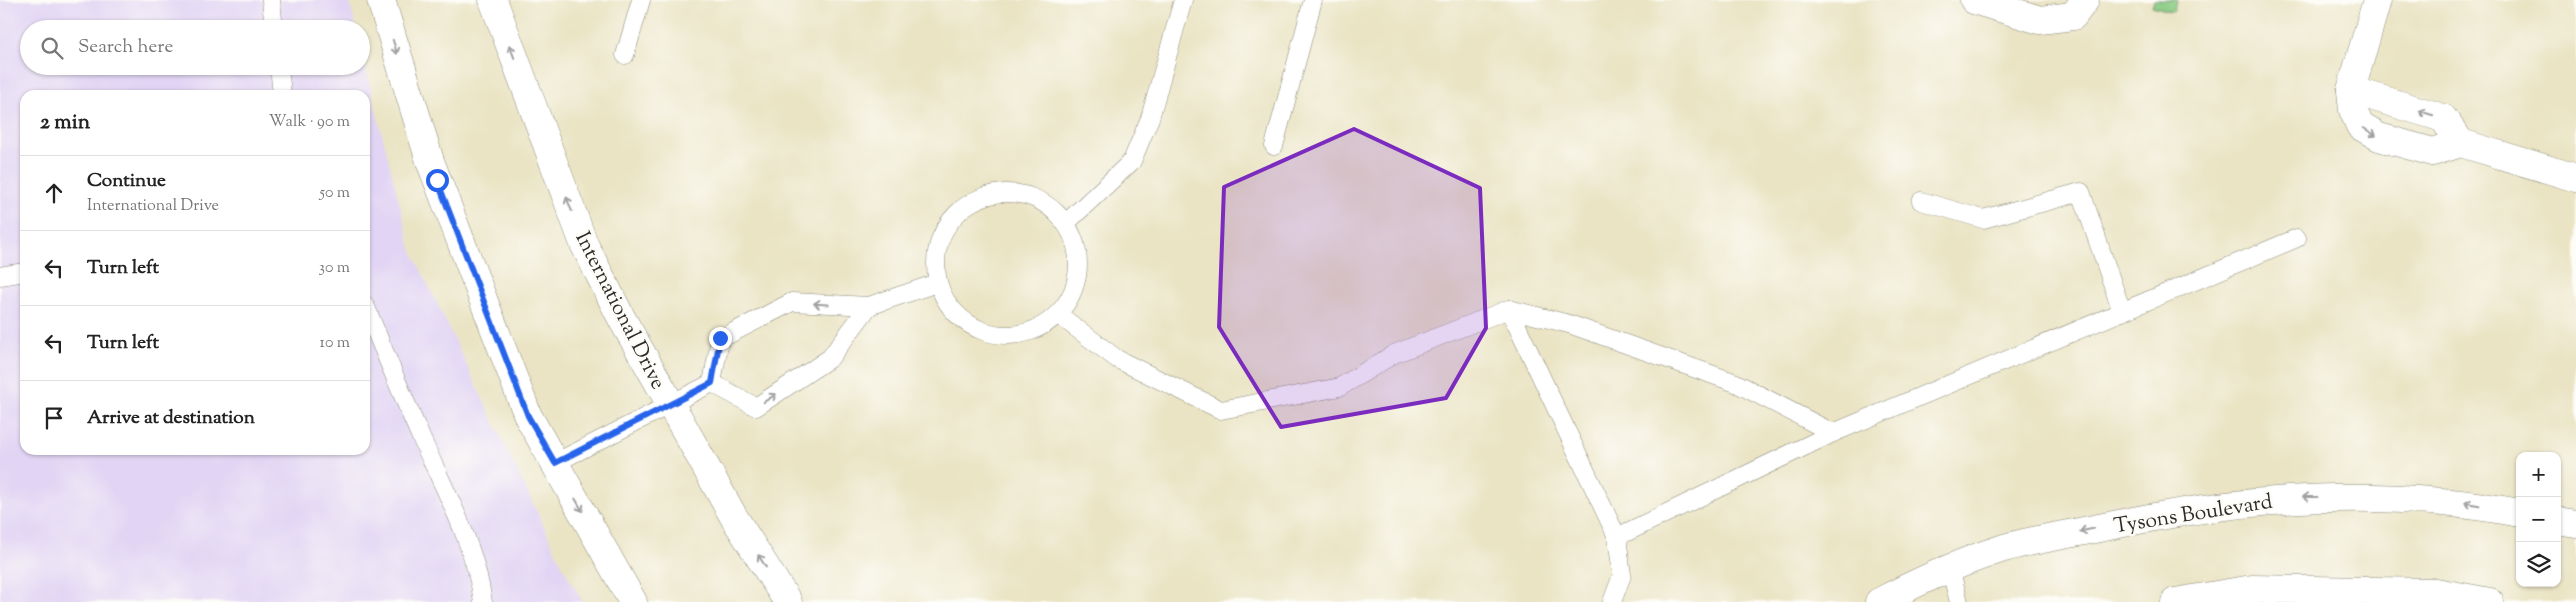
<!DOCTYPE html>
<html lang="en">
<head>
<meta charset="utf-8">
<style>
	body { margin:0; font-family:"Sorts Mill Goudy",serif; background:#f2f2f2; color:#222 }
	.controls { position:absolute; right:15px; bottom:15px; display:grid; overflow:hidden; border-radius:10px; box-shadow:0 1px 4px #0004 }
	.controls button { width:45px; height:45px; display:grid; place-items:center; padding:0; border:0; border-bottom:1px solid #e0e0e0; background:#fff; color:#222; font:25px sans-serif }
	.stop { position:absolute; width:15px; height:15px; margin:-11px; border:4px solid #2563eb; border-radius:50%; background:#fff }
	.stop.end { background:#2563eb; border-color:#fff; box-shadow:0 1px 5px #0008 }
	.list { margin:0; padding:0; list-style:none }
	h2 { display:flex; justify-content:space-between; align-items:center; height:65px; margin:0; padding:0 20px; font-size:21px }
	h2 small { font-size:16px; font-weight:400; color:#767676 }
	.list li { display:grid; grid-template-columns:32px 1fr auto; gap:15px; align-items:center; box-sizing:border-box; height:75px; padding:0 20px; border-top:1px solid #e0e0e0 }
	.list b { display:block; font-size:19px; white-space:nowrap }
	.list p { margin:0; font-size:16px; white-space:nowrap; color:#767676 }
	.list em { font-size:16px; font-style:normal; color:#767676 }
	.icon { flex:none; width:28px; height:28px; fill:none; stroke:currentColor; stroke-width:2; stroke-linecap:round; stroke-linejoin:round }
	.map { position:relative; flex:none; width:2576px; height:602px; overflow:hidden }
	.search { position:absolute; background:#fff; box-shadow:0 1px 4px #0004; left:20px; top:20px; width:350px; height:55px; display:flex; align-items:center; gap:12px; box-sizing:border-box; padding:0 18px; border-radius:28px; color:#767676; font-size:19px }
	.panel { position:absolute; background:#fff; box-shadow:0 1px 4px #0004; left:20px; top:90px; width:350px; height:365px; border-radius:15px }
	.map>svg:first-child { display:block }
</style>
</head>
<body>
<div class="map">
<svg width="2576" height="602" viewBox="0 0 2576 602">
	<rect width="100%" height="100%" fill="#fdfcf7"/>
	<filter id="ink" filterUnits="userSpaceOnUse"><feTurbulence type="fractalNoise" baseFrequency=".02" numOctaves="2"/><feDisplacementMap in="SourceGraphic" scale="10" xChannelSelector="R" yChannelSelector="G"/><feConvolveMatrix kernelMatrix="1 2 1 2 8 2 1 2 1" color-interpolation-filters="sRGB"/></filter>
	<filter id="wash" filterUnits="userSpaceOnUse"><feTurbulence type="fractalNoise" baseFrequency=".0096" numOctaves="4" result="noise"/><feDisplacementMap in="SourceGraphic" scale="20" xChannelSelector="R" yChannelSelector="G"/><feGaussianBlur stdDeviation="1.12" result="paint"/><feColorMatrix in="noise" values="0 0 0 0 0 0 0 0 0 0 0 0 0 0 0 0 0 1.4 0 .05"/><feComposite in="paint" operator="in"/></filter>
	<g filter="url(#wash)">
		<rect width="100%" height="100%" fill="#eae4c4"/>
		<!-- built -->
		<path fill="#e1d4f4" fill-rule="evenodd" d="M0 0H349L356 29H29V66H361V50L411 249 568 577 583 602H0ZM25 95H365V450H25Z"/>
		<!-- green -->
		<path fill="#8acc84" stroke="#5a7c58" d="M2154 0H2177L2173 12 2152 6Z"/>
	</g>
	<g filter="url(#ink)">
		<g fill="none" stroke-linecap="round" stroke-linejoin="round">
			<!-- lane casing -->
			<g stroke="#8a8878" stroke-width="19">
				<g id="lane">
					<path d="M271 0 274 29"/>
					<path d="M625 55 641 0"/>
					<path d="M279 66 282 95"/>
					<path d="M1274 146 1313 0"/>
					<circle cx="1007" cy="264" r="71"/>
					<path d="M1921 201 1983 219 2081 192 2122 312"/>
					<path d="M1066 223 1132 161 1150 118 1183 0"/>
					<path d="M0 276 25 272"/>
					<path d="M365 305C384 351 403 397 423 442 447 494 475 545 483 602"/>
					<path d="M1509 309 1617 537 1622 575 1612 602"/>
					<path d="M1059 315 1117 359 1221 410 1340 387 1394 354 1509 309 1569 324 1736 383 1833 433"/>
					<path d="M712 383 720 339 792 302 869 306 937 283"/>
					<path d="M712 383 756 407 830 358 869 306"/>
					<path d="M555 463 712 383"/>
					<path d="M1617 537 1833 433 2297 238"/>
					<path d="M1950 568 1959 602"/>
				</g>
			</g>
			<!-- street casing -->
			<g stroke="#8a8878" stroke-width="29">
				<g id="street">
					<path d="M1974 0 2040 20 2073 16 2085 0"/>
					<path d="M2377 0 2351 90 2353 110 2360 126 2379 137 2433 152 2461 143 2576 178"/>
					<path d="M2351 90 2443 118 2461 143"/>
				</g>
			</g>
			<!-- secondary casing -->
			<g stroke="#8a8878" stroke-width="29">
				<g id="secondary">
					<path d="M381 0 430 161 528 416 633 602"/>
					<path d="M493 0 584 244 622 319 670 403 735 519 788 602"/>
					<path d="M2557 521 2576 524"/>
					<path d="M1879 602C1919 581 1960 562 2004 548 2036 539 2071 534 2104 527 2244 497 2378 486 2520 513"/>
					<path d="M2175 602 2252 589 2436 592 2490 602"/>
				</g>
			</g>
			<!-- lane -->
			<use href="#lane" stroke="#fff" stroke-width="18"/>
			<!-- street -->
			<use href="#street" stroke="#fff" stroke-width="28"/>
			<!-- secondary -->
			<use href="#secondary" stroke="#fff" stroke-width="28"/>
		</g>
		<!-- one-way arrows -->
		<defs><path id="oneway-shaft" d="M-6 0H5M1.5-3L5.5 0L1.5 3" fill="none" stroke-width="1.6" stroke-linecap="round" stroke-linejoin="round" transform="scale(1.25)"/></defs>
		<g stroke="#a0a0a0">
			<use href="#oneway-shaft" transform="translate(395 47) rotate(73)"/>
			<use href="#oneway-shaft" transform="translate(512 52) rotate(-111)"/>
			<use href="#oneway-shaft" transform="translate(2426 113) rotate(-163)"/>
			<use href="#oneway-shaft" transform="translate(2370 132) rotate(32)"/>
			<use href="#oneway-shaft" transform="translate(569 204) rotate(-111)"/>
			<use href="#oneway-shaft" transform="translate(821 304) rotate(-177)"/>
			<use href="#oneway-shaft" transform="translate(770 398) rotate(-33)"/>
			<use href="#oneway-shaft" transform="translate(2310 497) rotate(180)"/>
			<use href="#oneway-shaft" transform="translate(2472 504) rotate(-170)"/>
			<use href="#oneway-shaft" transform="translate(579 505) rotate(60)"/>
			<use href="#oneway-shaft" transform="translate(2087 530) rotate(168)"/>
			<use href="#oneway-shaft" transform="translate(762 561) rotate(-122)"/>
		</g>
	</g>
	<g fill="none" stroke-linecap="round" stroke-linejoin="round" filter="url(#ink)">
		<!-- route -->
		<path stroke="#2563eb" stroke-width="6" d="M437 180 528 416 555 463 712 383 720 338"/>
	</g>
	<!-- marked area -->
	<path fill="#7b2cbf" fill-opacity="0.2" stroke="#7b2cbf" stroke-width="4" stroke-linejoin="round" d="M1354 129 1480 188 1486 328 1446 398 1281 427 1219 327 1224 187Z"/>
	<g text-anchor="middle" stroke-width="5" stroke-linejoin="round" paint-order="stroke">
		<!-- street labels -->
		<g font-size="21" fill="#2b2b2b" stroke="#fdfcf7">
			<text transform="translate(621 310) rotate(63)" y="7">International Drive</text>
			<text transform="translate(2193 513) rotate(-9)" y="7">Tysons Boulevard</text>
		</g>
	</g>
</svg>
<div class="controls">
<button>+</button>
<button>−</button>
<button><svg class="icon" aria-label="layers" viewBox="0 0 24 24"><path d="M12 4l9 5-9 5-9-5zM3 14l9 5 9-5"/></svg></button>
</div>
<div class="stop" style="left:437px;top:180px"></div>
<div class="stop end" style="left:720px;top:338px"></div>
<div class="search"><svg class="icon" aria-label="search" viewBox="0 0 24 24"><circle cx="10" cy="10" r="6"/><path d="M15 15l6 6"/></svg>Search here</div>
<section class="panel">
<h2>2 min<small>Walk · 90 m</small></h2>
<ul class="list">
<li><svg class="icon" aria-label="ahead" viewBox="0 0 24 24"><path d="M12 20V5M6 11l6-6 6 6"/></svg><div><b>Continue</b><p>International Drive</p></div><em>50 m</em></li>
<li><svg class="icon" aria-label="left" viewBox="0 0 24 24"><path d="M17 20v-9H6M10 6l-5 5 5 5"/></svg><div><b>Turn left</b></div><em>30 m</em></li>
<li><svg class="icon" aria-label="left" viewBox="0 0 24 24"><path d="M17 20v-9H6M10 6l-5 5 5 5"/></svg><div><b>Turn left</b></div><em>10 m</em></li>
<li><svg class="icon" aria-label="arrive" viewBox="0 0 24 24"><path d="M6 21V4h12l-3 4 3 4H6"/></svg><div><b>Arrive at destination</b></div></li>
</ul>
</section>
</div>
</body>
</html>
